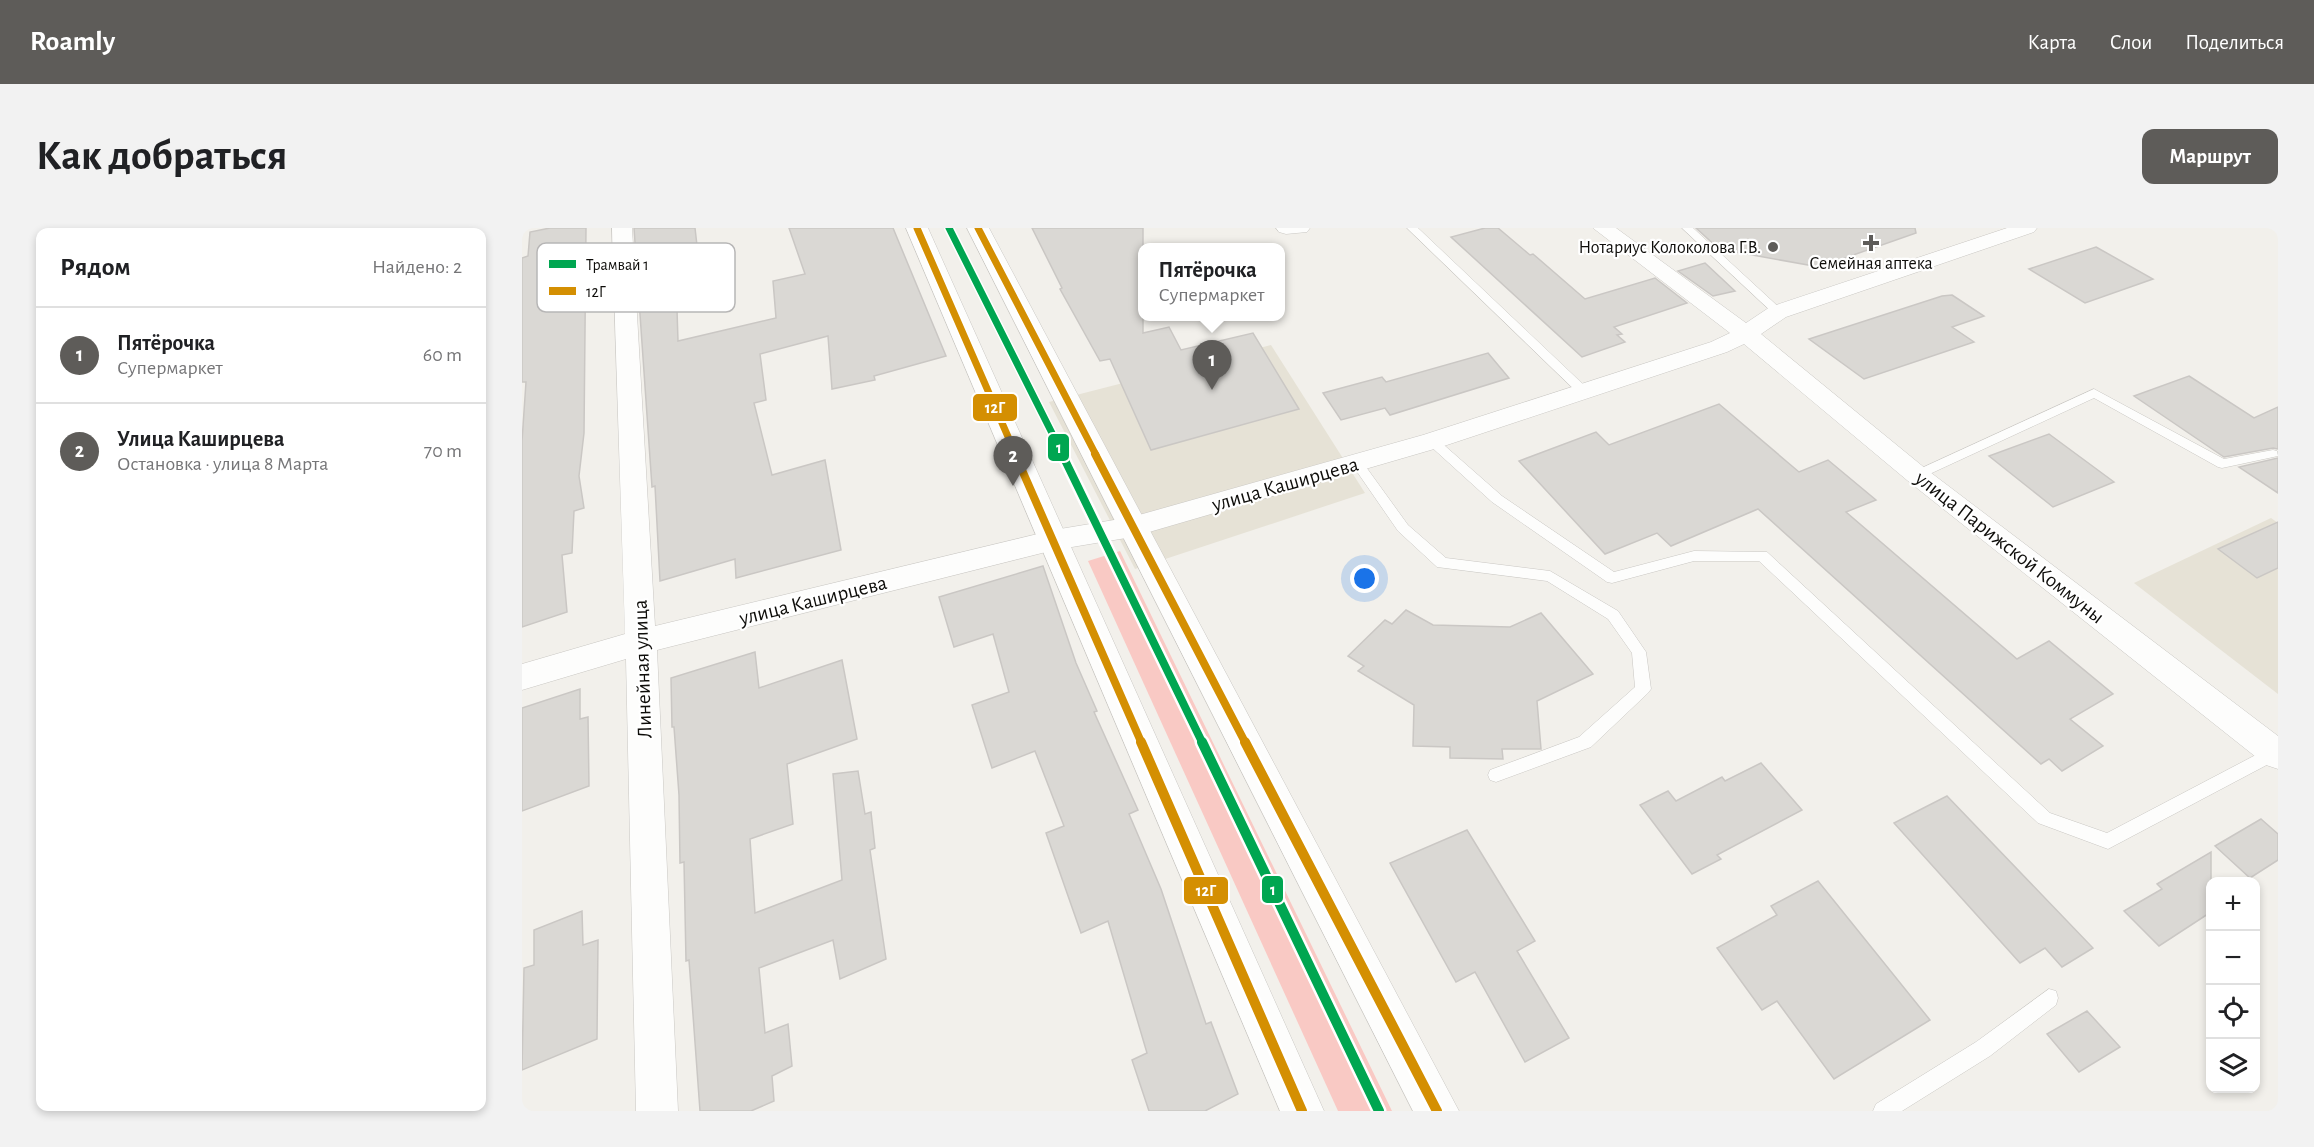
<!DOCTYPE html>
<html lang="ru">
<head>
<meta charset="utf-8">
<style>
	body { margin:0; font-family:"Alegreya Sans",sans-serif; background:#f2f2f2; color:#202124 }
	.controls { position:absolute; right:18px; bottom:18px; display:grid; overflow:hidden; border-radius:12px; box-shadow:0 3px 9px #0003 }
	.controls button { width:54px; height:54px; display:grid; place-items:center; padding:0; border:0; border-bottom:2px solid #e0e0e0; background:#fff; color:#202124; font:30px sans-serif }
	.you { position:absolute; left:843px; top:351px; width:21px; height:21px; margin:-15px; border:4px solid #fff; border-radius:50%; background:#1a73e8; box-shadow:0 0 0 9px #1a73e833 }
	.badge { display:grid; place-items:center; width:39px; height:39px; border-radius:50%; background:#5e5c59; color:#fff; font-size:20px; font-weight:700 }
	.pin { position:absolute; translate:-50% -50px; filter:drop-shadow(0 2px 3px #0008) }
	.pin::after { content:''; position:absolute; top:32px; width:21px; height:18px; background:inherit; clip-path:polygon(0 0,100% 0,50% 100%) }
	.popup { position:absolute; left:616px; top:15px; width:147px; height:78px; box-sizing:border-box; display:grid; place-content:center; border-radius:12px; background:#fff; filter:drop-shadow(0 2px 4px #0005); font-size:20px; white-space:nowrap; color:#757577 }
	.popup b { font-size:22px; color:#202124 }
	.popup::after { content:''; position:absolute; left:50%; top:100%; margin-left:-12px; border:12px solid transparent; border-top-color:#fff }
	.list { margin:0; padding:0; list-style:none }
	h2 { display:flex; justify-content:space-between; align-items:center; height:78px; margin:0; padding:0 24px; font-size:26px }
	h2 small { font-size:20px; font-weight:400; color:#757577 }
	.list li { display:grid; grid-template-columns:39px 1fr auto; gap:18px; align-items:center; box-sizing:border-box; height:96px; padding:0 24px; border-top:2px solid #e0e0e0 }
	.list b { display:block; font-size:22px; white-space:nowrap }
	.list p { margin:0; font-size:20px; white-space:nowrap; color:#757577 }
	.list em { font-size:20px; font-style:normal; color:#757577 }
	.icon { flex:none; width:33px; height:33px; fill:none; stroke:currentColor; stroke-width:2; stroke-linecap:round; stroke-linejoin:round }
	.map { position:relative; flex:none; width:1756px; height:883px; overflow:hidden; border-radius:12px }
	header { display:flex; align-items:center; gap:36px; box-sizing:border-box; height:84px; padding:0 30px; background:#5e5c59; color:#fff }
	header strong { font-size:28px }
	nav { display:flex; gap:33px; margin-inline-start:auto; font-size:21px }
	.intro { display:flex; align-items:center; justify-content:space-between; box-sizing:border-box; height:144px; padding:0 36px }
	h1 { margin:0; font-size:42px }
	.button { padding:15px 27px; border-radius:12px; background:#5e5c59; color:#fff; font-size:21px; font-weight:700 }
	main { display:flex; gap:36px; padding:0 36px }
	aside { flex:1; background:#fff; border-radius:12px; box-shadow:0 3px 9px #0003 }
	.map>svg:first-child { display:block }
</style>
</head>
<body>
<header>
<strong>Roamly</strong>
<nav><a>Карта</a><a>Слои</a><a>Поделиться</a></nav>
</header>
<div class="intro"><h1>Как добраться</h1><a class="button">Маршрут</a></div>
<main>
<aside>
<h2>Рядом<small>Найдено: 2</small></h2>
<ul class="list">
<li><span class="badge">1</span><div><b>Пятёрочка</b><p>Супермаркет</p></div><em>60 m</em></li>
<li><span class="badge">2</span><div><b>Улица Каширцева</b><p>Остановка · улица 8 Марта</p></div><em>70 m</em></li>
</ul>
</aside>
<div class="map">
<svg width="1756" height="883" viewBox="0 0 1756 883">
	<rect width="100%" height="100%" fill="#f2f0eb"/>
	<!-- built -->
	<g fill="#e6e2d6">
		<path d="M749 117 843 265 613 341 527 174Z"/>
		<path d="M1749 290 1756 295V466L1612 355Z"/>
	</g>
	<!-- green -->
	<path fill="#f9c9c4" d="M598 323 870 883H816L566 333Z"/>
	<!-- building -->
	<g fill="#dad8d4" stroke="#cac7c4" stroke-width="1.5">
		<path d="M28 0H64L62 205 57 248 62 280 52 283 50 325 40 327 45 384 0 399V213L4 154H0V30L6 28 8 4Z"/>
		<path d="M112 0H173L178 44 154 50 156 113 254 90 251 53 283 46 267 0H371L424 128 352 148 353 152 310 161 306 108 238 126 244 172 232 175 250 247 303 232 319 322 214 350 213 331 138 353 133 258 130 259Z"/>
		<path d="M510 0H621V105L647 99 659 122 731 105 777 181 629 222 588 131 578 133 538 61 540 60Z"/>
		<path d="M963 0H976L1008 27 1011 26 1063 71 1133 50 1165 75 1092 99 1100 106 1095 107 1103 114 1060 129 929 9Z"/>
		<path d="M1174 0H1393L1394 5 1297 39 1197 21Z"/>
		<path d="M1574 19 1631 51 1563 75 1507 41Z"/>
		<path d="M1183 35 1213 63 1191 68 1156 43Z"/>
		<path d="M1430 67 1462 88 1430 99 1452 114 1342 151 1287 111 1420 68Z"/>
		<path d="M966 125 987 150 868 187 863 180 819 192 801 165 860 149 864 154Z"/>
		<path d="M1667 148 1732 190 1756 179V221L1751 220 1702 229 1612 168Z"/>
		<path d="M1197 176 1277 244 1306 232 1354 272 1324 284 1495 431 1527 413 1591 466 1548 491 1581 518 1540 543 1527 531 1519 536 1236 281 1149 318 1135 305 1083 326 997 233 1074 204 1087 217Z"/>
		<path d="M1527 206 1592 254 1531 279 1467 228Z"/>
		<path d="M1756 230V265L1717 239Z"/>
		<path d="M1756 294V340L1735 350 1696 321Z"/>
		<path d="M521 338 554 435 575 483 572 484 616 582 607 586 639 661 684 796 689 794 716 866 683 883H627L610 832 625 825 586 693 559 705 524 605 542 598 513 523 470 540 450 477 487 464 471 406 432 419 417 369Z"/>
		<path d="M884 382 911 397 988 399 1019 385 1071 446 1015 473 1019 521H980L981 531 928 530V519L891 518 892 477 836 443 842 438 826 428 863 392 870 396Z"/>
		<path d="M233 424 237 460 320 432 335 511 265 536 271 596 228 611 233 685 320 652 311 546 336 543 343 586 349 584 353 620 348 622 364 731 318 751 311 712 237 740 243 805 266 796 270 838 250 848 252 873 229 883H178L167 732 164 733 162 634 158 635 157 567 152 499H150L149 450Z"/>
		<path d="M58 461V491L66 489 67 558 0 583V480Z"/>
		<path d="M1239 535 1280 582 1195 627 1199 631 1170 646 1118 577 1146 563 1154 573 1200 549 1203 553Z"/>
		<path d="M1425 568 1571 720 1540 739 1523 720 1498 735 1372 595Z"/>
		<path d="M1739 591 1756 606V632L1728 650 1693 618Z"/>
		<path d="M945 602 1013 713 995 723 1047 810 1003 834 953 744 934 754 868 635Z"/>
		<path d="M1689 624V684L1637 718 1602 683 1640 661 1635 656Z"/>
		<path d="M1296 653 1408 792 1312 851 1255 773 1240 782 1195 720 1255 687 1249 678Z"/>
		<path d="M60 683 61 717 76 712 75 811 0 842 2 740 12 737V702Z"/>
		<path d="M1565 783 1598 819 1557 844 1525 806Z"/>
	</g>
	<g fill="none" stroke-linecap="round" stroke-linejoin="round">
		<!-- service casing -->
		<g stroke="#c9c7c3" stroke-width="1">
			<g id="service">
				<path d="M885 0H896L1065 160V166H1057Z"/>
				<path d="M1160 0H1171L1260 82V86H1252Z"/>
				<path d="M1572 161 1702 231 1751 222 1755 223 1756 228 1700 240 1696 239 1572 170 1399 250H1391L1389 247 1391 244Z"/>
				<path d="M910 209 914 210 980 268 1092 344 1172 323 1245 324 1528 585 1585 605 1747 520 1756 519V531L1586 621 1516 595 1237 333H1172L1090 355 1085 354 970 274 906 216V210Z"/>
				<path d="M835 231 839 232 886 297 924 330 1028 343 1096 383 1124 424 1129 461 1126 465 1069 519 974 554 968 552 966 547 968 542 1057 509 1113 459 1110 425 1086 391 1025 353 915 339 876 303 829 235Z"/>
				<path d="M1527 761 1534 763 1536 770 1534 777 1468 828 1380 883H1351L1354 876 1454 814Z"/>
			</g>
		</g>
		<!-- minor casing -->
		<g stroke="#c9c7c3" stroke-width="1">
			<g id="minor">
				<path d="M90 0H110L133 398 532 302 610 289 901 207 1189 114 1208 105 1071 0H1094L1224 95 1248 79 1485 0H1515L1512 4 1264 89 1239 106 1404 241 1756 508V541L1744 537 1386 253 1222 116 1205 124 919 219 610 309 532 322 135 422 156 883H114L104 431 0 462V436L103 406Z"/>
				<path d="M754 0H788L785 4 764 6 757 4Z"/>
			</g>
		</g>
		<!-- primary casing -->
		<g stroke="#c9c7c3" stroke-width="1">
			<g id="primary">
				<path d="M384 0H406L802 883H758Z"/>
				<path d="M445 0H467L937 883H891Z"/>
			</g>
		</g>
		<!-- service -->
		<use href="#service" fill="#fdfdfc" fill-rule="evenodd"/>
		<!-- minor -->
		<use href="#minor" fill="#fdfdfc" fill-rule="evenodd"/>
		<!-- primary -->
		<use href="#primary" fill="#fdfdfc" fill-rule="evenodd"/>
		<!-- bus-1-far2 casing -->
		<g stroke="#fff" stroke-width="10">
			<g id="bus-1-far2">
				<path d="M395 0 494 227"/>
				<path d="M456 0 574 227"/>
			</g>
		</g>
		<!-- bus-1-far1 casing -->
		<g stroke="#fff" stroke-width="13">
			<g id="bus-1-far1">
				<path d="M493 226 620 516"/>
				<path d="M573 226 724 516"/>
			</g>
		</g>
		<!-- bus-1 casing -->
		<g stroke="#fff" stroke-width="15">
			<g id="bus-1">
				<path d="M619 514 780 883"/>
				<path d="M723 514 915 883"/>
			</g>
		</g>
		<!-- bus-1-far2 -->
		<use href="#bus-1-far2" stroke="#d48f02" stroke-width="7"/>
		<!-- bus-1-far1 -->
		<use href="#bus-1-far1" stroke="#d48f02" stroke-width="8"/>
		<!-- bus-1 -->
		<use href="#bus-1" stroke="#d48f02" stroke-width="10"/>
		<!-- tram-1-far2 casing -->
		<g stroke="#fff" stroke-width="10">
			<path id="tram-1-far2" d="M427 0 541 227"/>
		</g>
		<!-- tram-1-far1 casing -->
		<g stroke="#fff" stroke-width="13">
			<path id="tram-1-far1" d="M540 226 681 516"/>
		</g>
		<!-- tram-1 casing -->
		<g stroke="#fff" stroke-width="15">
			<path id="tram-1" d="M680 514 857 883"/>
		</g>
		<!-- tram-1-far2 -->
		<use href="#tram-1-far2" stroke="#00a651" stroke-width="7"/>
		<!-- tram-1-far1 -->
		<use href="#tram-1-far1" stroke="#00a651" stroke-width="8"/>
		<!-- tram-1 -->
		<use href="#tram-1" stroke="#00a651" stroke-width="10"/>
	</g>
	<!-- markers -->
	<g fill="#5e5c59" stroke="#fff" stroke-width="2">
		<path d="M1346 6h6v6h6v6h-6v6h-6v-6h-6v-6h6z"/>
		<circle cx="1251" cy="19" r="6"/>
	</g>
	<g text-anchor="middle" stroke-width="4.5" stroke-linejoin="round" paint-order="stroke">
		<!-- far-poi labels -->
		<g font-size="18" fill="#0e0d0a" stroke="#fff" text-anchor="end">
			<text x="1239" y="25">Нотариус Колоколова Г.В.</text>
			<text x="1349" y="41" text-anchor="middle">Семейная аптека</text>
		</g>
		<!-- street labels -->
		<g font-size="21" fill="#0e0d0a" stroke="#fff">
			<text transform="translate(763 256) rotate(-16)" y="7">улица Каширцева</text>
			<text transform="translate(1488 319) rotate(38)" y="7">улица Парижской Коммуны</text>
			<text transform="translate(291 372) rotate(-14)" y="7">улица Каширцева</text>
			<text transform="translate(120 441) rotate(-92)" y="7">Линейная улица</text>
		</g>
	</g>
	<!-- legend -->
	<rect x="15" y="15" width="198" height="69" rx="9" fill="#fff" stroke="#b7b6b6" stroke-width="1.5"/>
	<rect x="27" y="32" width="27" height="8" fill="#00a651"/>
	<rect x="27" y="59" width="27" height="8" fill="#d48f02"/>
	<g font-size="16" fill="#0e0d0a">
		<text x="64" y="42">Трамвай 1</text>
		<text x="64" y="69">12Г</text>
	</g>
	<g stroke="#fff" stroke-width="2">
		<rect x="450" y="165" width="46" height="29" rx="6" fill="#d48f02"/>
		<rect x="525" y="205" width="23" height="29" rx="6" fill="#00a651"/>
		<rect x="739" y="647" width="23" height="29" rx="6" fill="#00a651"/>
		<rect x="661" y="648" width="46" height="29" rx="6" fill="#d48f02"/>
	</g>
	<g font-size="16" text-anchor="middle" font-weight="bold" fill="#fff">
		<text x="473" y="185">12Г</text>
		<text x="537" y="225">1</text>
		<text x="751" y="667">1</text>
		<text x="684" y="668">12Г</text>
	</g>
</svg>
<div class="controls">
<button>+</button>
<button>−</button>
<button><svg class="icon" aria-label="locate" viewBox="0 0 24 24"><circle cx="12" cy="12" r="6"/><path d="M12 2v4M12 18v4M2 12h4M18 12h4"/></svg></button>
<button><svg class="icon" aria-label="layers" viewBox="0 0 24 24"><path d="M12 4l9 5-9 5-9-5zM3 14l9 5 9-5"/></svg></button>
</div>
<div class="you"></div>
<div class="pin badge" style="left:690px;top:162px">1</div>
<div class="popup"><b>Пятёрочка</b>Супермаркет</div>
<div class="pin badge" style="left:491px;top:258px">2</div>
</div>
</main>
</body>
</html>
